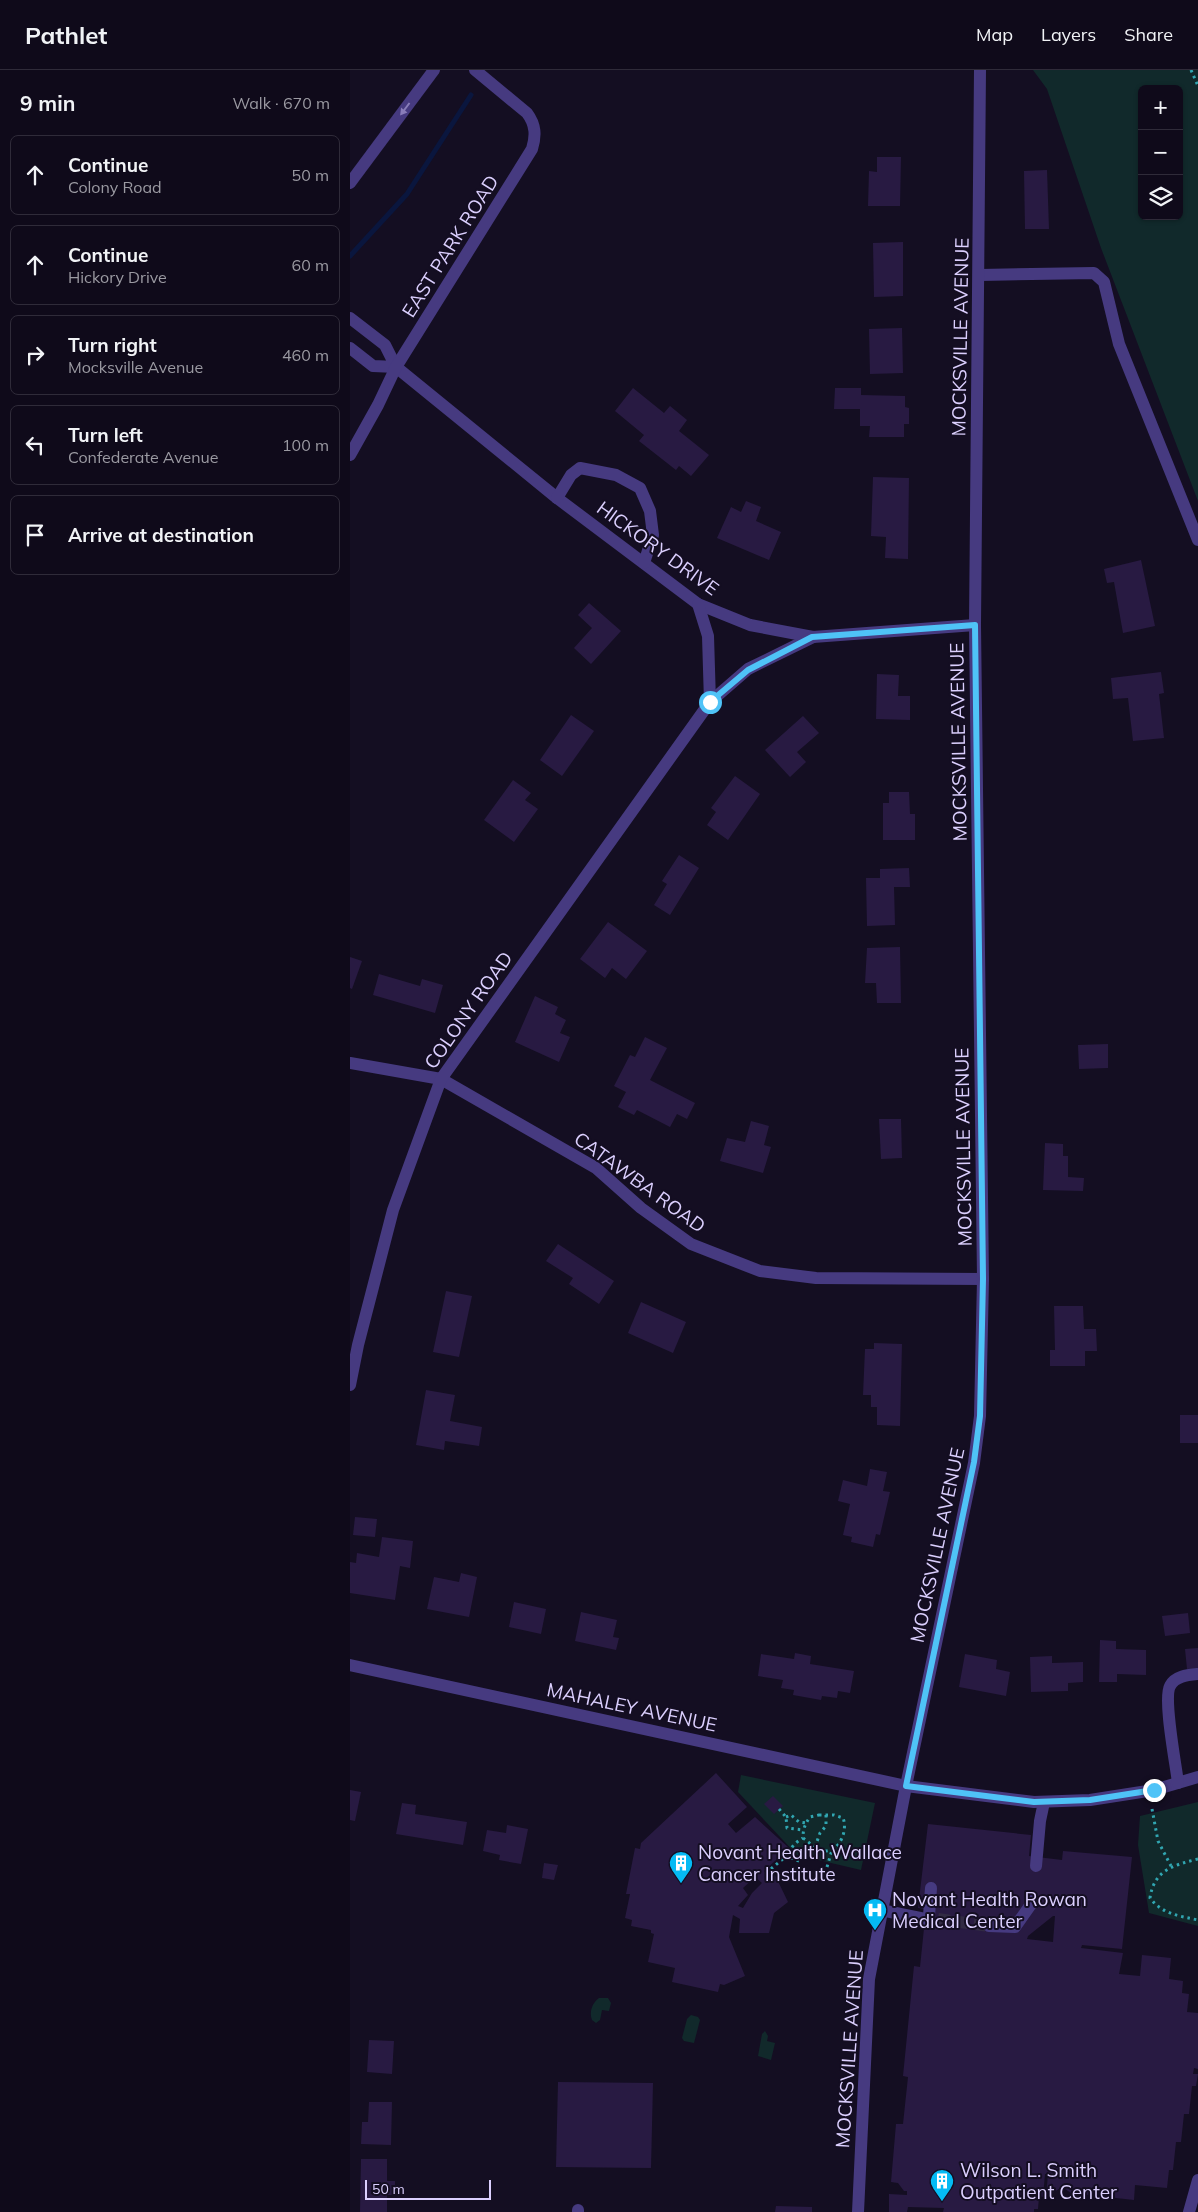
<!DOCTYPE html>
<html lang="en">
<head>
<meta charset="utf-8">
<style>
	body { margin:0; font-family:Mulish,sans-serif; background:#1d1827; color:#f1f3f6 }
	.controls { position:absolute; right:15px; top:15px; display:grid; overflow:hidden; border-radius:8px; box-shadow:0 1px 4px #0004 }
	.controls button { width:45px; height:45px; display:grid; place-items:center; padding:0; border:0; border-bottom:1px solid #2f2b39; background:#0f0a1a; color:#f1f3f6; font:25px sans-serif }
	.scale { position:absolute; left:15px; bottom:12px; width:126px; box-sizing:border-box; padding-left:5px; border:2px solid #dbcffe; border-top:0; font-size:14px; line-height:18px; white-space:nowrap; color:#dbcffe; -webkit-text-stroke:4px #140e22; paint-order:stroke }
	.stop { position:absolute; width:15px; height:15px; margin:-11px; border:4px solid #4fc3f7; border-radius:50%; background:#fff }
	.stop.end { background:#4fc3f7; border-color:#fff; box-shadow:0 1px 5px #0008 }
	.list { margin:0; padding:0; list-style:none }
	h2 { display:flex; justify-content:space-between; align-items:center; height:65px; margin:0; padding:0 20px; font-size:21px }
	h2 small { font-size:16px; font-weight:400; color:#9b9aa2 }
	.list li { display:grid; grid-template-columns:32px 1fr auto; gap:15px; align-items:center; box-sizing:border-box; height:80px; margin:0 10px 10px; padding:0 10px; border:1px solid #2f2b39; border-radius:8px }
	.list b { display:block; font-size:19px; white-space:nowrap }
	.list p { margin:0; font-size:16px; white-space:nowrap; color:#9b9aa2 }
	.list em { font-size:16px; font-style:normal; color:#9b9aa2 }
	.icon { flex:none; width:28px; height:28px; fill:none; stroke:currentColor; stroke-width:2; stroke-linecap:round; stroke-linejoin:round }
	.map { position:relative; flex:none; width:848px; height:2142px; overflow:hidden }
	header { display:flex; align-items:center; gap:30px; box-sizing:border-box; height:70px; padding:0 25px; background:#0f0a1a; border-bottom:1px solid #2f2b39 }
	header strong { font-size:24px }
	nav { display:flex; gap:28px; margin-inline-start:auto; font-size:18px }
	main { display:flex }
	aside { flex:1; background:#0f0a1a }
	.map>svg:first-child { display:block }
</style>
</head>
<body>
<header>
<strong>Pathlet</strong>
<nav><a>Map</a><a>Layers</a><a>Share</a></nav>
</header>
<main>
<aside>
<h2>9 min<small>Walk · 670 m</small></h2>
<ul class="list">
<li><svg class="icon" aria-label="ahead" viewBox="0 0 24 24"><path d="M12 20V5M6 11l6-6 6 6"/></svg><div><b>Continue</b><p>Colony Road</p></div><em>50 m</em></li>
<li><svg class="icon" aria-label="ahead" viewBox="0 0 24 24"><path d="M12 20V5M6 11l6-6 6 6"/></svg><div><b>Continue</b><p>Hickory Drive</p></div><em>60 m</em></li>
<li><svg class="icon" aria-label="right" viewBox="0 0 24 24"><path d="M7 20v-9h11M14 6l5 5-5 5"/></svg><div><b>Turn right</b><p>Mocksville Avenue</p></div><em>460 m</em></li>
<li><svg class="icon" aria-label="left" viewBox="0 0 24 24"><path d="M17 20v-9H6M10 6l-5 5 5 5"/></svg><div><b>Turn left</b><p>Confederate Avenue</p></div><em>100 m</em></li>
<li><svg class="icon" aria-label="arrive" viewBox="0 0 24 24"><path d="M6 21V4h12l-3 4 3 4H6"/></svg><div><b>Arrive at destination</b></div></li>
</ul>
</aside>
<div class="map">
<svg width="848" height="2142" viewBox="0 0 848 2142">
	<rect width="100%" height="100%" fill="#140e22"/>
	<!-- green -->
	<g fill="#11292b" fill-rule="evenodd">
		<path d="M683 0H848V431L751 178 697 19ZM792 19H829V146H792Z"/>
		<path d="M391 1705 525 1733 511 1800 447 1785 388 1722Z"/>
		<path d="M848 1732V1856L799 1843 788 1775 790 1746Z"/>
		<path d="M249 1928H258L261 1933 259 1941 252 1940 250 1950 246 1953 242 1950C239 1942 242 1933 249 1928Z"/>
		<path d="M341 1945 348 1947 350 1950 344 1973 334 1971 332 1968 337 1949Z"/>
		<path d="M415 1961 418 1966 417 1971 425 1973 421 1990 408 1986 412 1964Z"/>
	</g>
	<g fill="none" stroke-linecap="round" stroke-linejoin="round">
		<!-- stream -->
		<path stroke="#0a163e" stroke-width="5" d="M0 186 57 124 121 25"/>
	</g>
	<!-- building -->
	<g fill="#281a42" fill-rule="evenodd">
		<path d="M527 87H551L550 136H518L519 101 527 102Z"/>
		<path d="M697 100 699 159H675L674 101Z"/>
		<path d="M553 172V226L524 227 523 173Z"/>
		<path d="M552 258 553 303 520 304 519 259Z"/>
		<path d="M283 318 314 343 320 336 337 350 329 361 359 385 341 406 329 396 326 400 289 371 294 365 265 341Z"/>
		<path d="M485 318H511V325L555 326V337L559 338V354H554V367H519L520 356H510V339H484Z"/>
		<path d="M523 407 559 408 558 489 535 488 536 467 521 466Z"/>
		<path d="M396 431 411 437 406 451 431 462 419 490 367 468 381 437 391 442Z"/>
		<path d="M791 490 805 556 773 563 764 512 757 513 754 499Z"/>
		<path d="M239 533 271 561 241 594 224 578 242 558 228 545Z"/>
		<path d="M811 602 814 623 809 624 814 668 783 671 778 628 763 629 761 608Z"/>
		<path d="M527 604 549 605 548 626H560V650L526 649Z"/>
		<path d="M221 645 244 661 212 706 190 690Z"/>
		<path d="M453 646 469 663 447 682 456 692 440 707 415 680Z"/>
		<path d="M385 706 410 724 378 770 357 755 366 742 361 738Z"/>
		<path d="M163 710 181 723 175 730 188 739 164 772 134 750Z"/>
		<path d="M539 722H559L560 744H565V770H533V733H539Z"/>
		<path d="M329 785 349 798 320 845 304 835 317 814 312 811Z"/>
		<path d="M559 798 560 817H544L545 855 517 856 516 808H530V799Z"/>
		<path d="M258 852 297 881 276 909 262 898 255 908 230 889Z"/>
		<path d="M550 877 551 933H527L526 913H515L517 878Z"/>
		<path d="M0 887 12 891 2 919 0 918Z"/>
		<path d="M29 904 70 916 72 909 93 915 85 943 23 925Z"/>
		<path d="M185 926 208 937 205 944 216 950 210 963 220 967 209 992 165 972Z"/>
		<path d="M295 967 317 978 300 1010 345 1033 337 1049 327 1044 320 1057 287 1040 284 1045 268 1037 276 1022 264 1016 280 985 285 987Z"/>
		<path d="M758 974V998L729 999 728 975Z"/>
		<path d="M529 1049H551L552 1088 531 1089Z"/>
		<path d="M401 1051 419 1056 414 1075 421 1077 413 1103 370 1091 377 1068 395 1072Z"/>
		<path d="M695 1073 713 1074V1086H718V1107L734 1108 733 1121 693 1120Z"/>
		<path d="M208 1174 264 1211 249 1234 219 1214 223 1208 196 1191Z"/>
		<path d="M96 1221 122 1226 109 1287 83 1282Z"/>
		<path d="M291 1232 336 1252 323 1283 278 1263Z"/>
		<path d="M704 1236H733L734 1259H746L747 1281H735V1296H700V1280H705Z"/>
		<path d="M524 1273 552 1274 550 1356 527 1355V1337H521V1325H513L515 1279H524Z"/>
		<path d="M76 1320 105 1325 100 1351 132 1357 129 1376 95 1371 94 1380 66 1375Z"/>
		<rect x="830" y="1345" width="18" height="28"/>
		<path d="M520 1399 537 1402 533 1421 540 1422 530 1465 526 1464 523 1477 501 1472 502 1467 493 1465 500 1434 488 1431 493 1410 517 1416Z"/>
		<path d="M5 1447 27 1449 25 1467 3 1465Z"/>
		<path d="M32 1467 63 1471 60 1498 50 1496 45 1530 0 1523V1492L6 1493 7 1483 29 1487Z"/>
		<path d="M111 1503 127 1507 119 1547 77 1539 84 1507 109 1512Z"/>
		<path d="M164 1532 196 1539 191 1564 159 1557Z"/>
		<path d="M231 1542 267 1550 263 1567 269 1568 266 1580 225 1571Z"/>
		<path d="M838 1543 840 1563 815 1566 812 1546Z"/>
		<path d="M750 1570 766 1571V1579L796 1580V1605L767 1604V1612H749Z"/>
		<path d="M848 1578V1598L837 1599 835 1579Z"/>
		<path d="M445 1583 461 1586 460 1594 504 1601 500 1623 488 1621 487 1628 472 1626 471 1630 443 1625 444 1620 431 1618 433 1610 408 1606 411 1584 444 1589Z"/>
		<path d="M615 1584 647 1590 646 1599 660 1602 656 1626 609 1617Z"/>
		<path d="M702 1586V1593L733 1592V1612L718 1613V1621L681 1622 680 1587Z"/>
		<path d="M366 1703 397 1737 378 1754 386 1763 405 1747 439 1778 414 1801 420 1807 425 1805 438 1832 424 1843 419 1863H389L390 1849 383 1845 379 1867 395 1906 374 1915 370 1914 368 1922 322 1912 325 1898 298 1892 304 1864 301 1863V1860L281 1856 282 1850 275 1848 280 1824H276L285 1778 290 1779 291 1773ZM405 1807 412 1813 402 1823 393 1838 388 1836 398 1825 393 1818Z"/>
		<path d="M0 1720 11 1722 5 1751 0 1750Z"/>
		<path d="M423 1726 433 1736 424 1744 414 1734Z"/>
		<path d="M52 1733 66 1735 65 1744 117 1752 113 1775 46 1764Z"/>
		<path d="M578 1754 681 1765 679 1786 712 1790 713 1781 782 1787 772 1879 732 1875 731 1878 773 1883 769 1904 790 1906 792 1885 821 1888 819 1909 833 1911 832 1923 839 1924 837 1942 848 1943V1999L844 1998 843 2004H848L846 2016H842L839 2044H834L831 2072H826L823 2100H819L817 2118 785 2115 784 2130 721 2123 712 2117 696 2127 698 2104H695L693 2127 689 2126 688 2139H684V2142H593L594 2138 558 2137 557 2142H539V2124L557 2125V2121H554L548 2113 541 2112 546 2054H553L558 2007 553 2006 564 1896 570 1897 576 1839 568 1838ZM703 1846H705L703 1872 677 1869 678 1866Z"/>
		<path d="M157 1755 178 1759 171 1794 149 1790 150 1785 133 1781 137 1760 156 1763Z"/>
		<path d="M194 1793 208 1795 204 1810 192 1808Z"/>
		<path d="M19 1970 44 1971 42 2004 17 2002Z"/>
		<path d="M208 2012 303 2013 301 2098 206 2097Z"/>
		<path d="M19 2032H42L41 2075 11 2074 12 2052H18Z"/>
		<path d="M11 2089H37V2111H45V2125H37V2142H10Z"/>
		<path d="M426 2136 462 2137V2142H425Z"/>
	</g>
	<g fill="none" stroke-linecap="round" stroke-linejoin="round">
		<!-- minor-tunnel -->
		<path stroke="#322b43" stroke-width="12" stroke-dasharray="12 6" stroke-linecap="butt" d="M588 1849 639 1856"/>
		<!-- path -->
		<g stroke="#31a6b1" stroke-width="3" stroke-dasharray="2.5 4" stroke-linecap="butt">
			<path d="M841 0 848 16"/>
			<path d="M429 1739 436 1747 437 1758 453 1760"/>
			<path d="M802 1739 808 1771 821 1796"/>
			<path d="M469 1745H484L493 1748C498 1760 490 1782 474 1781 466 1780 459 1772 453 1768 453 1759 455 1754 460 1747Z"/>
			<path d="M436 1747 441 1745 449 1752 456 1753"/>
			<path d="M465 1777 470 1763 476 1756V1745"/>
			<path d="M848 1789C825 1795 804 1799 800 1828 812 1844 829 1846 848 1850"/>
			<path d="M449 1791 441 1788C438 1778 445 1773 453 1768"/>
			<path d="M477 1797 482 1780"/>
			<path d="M416 1803 440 1783"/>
		</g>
		<!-- minor -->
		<g stroke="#463a80" stroke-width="12">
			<path d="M0 113 84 0"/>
			<path d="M630 205 744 203 754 212 769 274 848 470"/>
			<path d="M0 248 35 275 46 297 23 296 0 278"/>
			<path d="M46 297 207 428 348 534 400 555 463 567 625 555"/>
			<path d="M0 385 28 335 46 297 182 79C186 66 186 55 177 43L125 0"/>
			<path d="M207 428 221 405 230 398 266 405 290 418 300 441 303 465 294 493"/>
			<path d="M348 534 358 566 360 632"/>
			<path d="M0 993 91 1009 246 1098 291 1138 341 1174 410 1201 466 1208 633 1209"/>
			<path d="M0 1315 8 1275 43 1140 91 1009 360 632 398 599 463 567"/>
			<path d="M0 1595 556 1716 684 1732 740 1730 804 1720 848 1707"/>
			<path d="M828 1713C826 1695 813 1629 820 1616 825 1606 838 1605 848 1604"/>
			<path d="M686 1796 690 1751 694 1732"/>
			<path d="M531 1840 575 1849 579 1846 581 1818"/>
			<path d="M639 1856 665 1857 684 1830"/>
			<path d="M228 2142V2140"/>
			<path d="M508 2142 519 1909 556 1716 624 1393 630 1346 633 1209 625 555 630 0"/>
			<path d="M839 2142 848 2110"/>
		</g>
	</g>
	<!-- one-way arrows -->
	<defs><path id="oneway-solid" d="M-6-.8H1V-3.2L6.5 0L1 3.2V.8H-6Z" transform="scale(1.25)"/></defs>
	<use fill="#897db9" href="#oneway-solid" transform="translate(55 39) rotate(127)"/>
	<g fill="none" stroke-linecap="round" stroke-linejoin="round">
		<!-- route -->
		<path stroke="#4fc3f7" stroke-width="6" d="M360 632 398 600 462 567 625 555 633 1209 630 1346 624 1392 556 1716 684 1732 740 1730 804 1720"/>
	</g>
	<!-- icons -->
	<defs>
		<g id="building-pin" transform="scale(1.25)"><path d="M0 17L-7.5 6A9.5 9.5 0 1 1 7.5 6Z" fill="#05baf4" stroke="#140e22"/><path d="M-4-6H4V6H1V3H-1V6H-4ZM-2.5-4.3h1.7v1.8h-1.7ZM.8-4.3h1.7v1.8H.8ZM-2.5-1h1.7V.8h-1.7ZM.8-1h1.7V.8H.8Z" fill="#fff"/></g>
		<g id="hospital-pin" transform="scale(1.25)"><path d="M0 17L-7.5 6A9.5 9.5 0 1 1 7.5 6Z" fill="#05baf4" stroke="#140e22"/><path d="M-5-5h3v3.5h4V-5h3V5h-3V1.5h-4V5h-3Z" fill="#fff"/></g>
	</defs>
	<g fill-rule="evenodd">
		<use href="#building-pin" x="331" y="1793"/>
		<use href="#hospital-pin" x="525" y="1840"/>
		<use href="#building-pin" x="592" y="2111"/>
	</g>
	<g text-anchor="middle" stroke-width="4" stroke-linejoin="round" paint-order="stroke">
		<!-- street labels -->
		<g font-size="19" fill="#dbcffe" stroke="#140e22">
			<text transform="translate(100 176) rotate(-58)" y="7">EAST PARK ROAD</text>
			<text transform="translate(610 267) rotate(-89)" y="7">MOCKSVILLE AVENUE</text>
			<text transform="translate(308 478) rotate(36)" y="7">HICKORY DRIVE</text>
			<text transform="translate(608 672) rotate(-91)" y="7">MOCKSVILLE AVENUE</text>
			<text transform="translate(118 940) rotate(-55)" y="7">COLONY ROAD</text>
			<text transform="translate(613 1077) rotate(-91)" y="7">MOCKSVILLE AVENUE</text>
			<text transform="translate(290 1112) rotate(36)" y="7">CATAWBA ROAD</text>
			<text transform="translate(587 1475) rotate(-78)" y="7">MOCKSVILLE AVENUE</text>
			<text transform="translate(282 1637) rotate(12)" y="7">MAHALEY AVENUE</text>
			<text transform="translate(499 1979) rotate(-86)" y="7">MOCKSVILLE AVENUE</text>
		</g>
		<!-- poi labels -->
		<g font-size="19" fill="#dbcffe" stroke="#140e22" text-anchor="start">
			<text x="348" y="1789">Novant Health Wallace<tspan x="348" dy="22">Cancer Institute</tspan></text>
			<text x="542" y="1836">Novant Health Rowan<tspan x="542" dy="22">Medical Center</tspan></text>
			<text x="610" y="2107">Wilson L. Smith<tspan x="610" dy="22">Outpatient Center</tspan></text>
		</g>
	</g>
</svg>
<div class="controls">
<button>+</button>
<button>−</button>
<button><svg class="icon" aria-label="layers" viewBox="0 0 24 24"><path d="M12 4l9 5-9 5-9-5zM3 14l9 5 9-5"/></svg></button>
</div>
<div class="scale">50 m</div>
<div class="stop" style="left:360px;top:632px"></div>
<div class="stop end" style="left:804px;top:1720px"></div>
</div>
</main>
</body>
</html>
